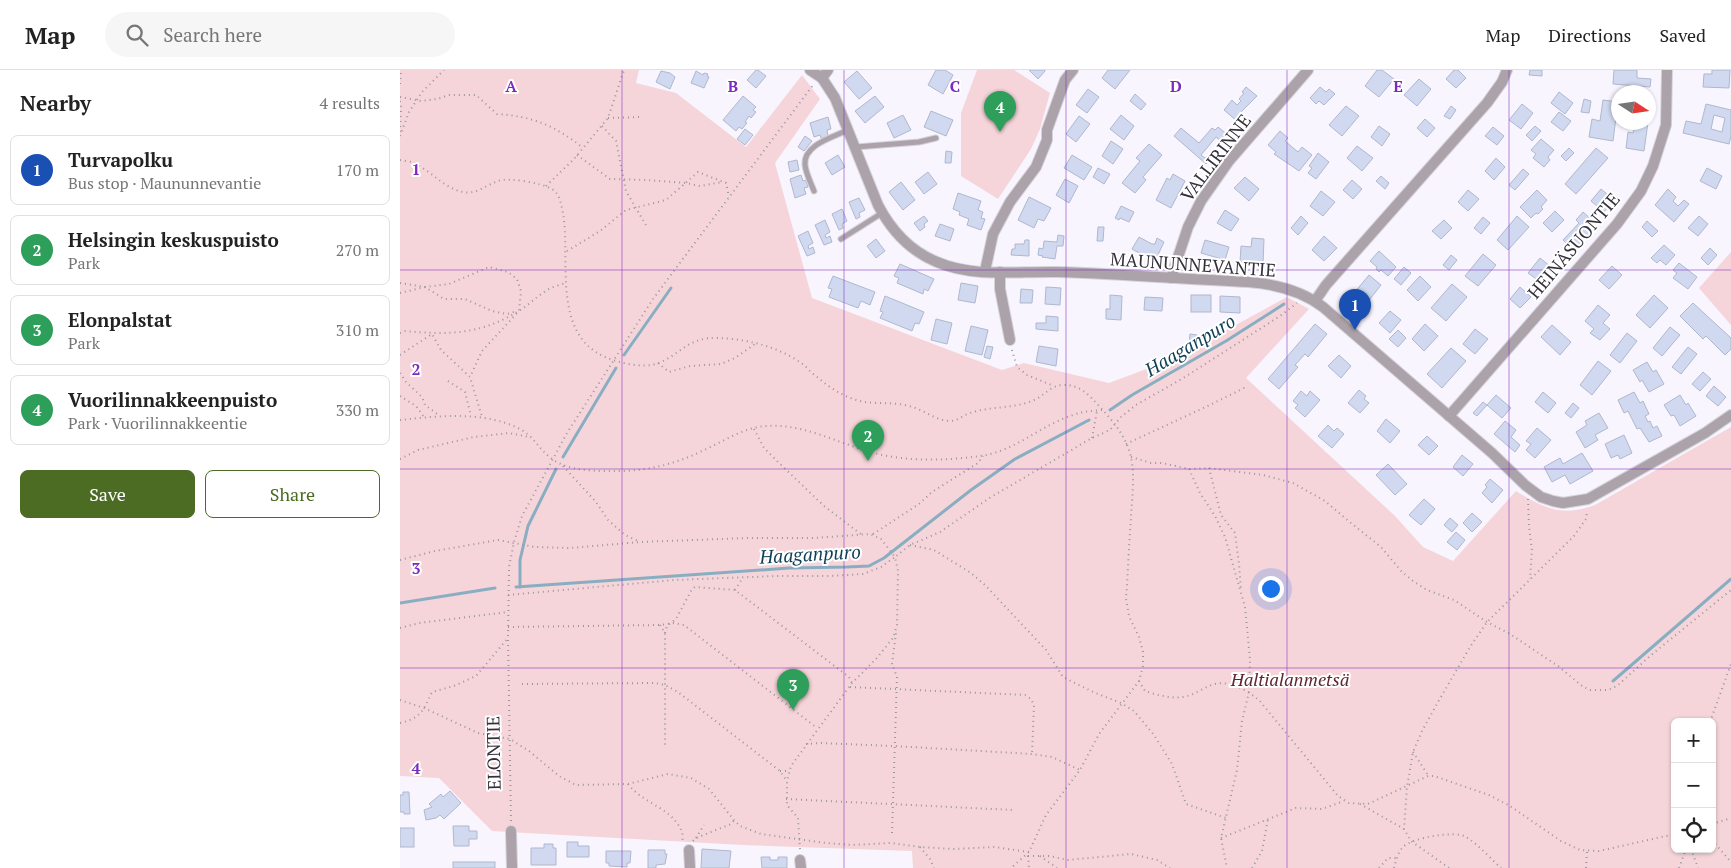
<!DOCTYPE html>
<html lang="en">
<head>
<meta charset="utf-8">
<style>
	body { margin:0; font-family:"PT Serif",serif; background:#f6f6f6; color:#222 }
	.controls { position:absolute; right:15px; bottom:15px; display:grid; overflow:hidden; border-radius:8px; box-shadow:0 1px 4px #0004 }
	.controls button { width:45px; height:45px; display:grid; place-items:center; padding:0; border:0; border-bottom:1px solid #e0e0e0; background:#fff; color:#222; font:25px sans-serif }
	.compass { position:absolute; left:1211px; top:15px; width:45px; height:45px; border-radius:50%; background:#fff; box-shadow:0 1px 4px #0004; rotate:102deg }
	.you { position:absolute; left:870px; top:518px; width:18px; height:18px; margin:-12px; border:4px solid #fff; border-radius:50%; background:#1a73e8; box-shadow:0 0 0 8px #1a73e833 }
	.badge { display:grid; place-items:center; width:32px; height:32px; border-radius:50%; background:#4b6c22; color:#fff; font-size:16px; font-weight:700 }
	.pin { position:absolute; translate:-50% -41px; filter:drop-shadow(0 1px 2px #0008) }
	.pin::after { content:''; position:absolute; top:26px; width:18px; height:15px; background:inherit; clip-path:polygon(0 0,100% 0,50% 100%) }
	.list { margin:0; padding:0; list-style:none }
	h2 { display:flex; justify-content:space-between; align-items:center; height:65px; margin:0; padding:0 20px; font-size:21px }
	h2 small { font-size:16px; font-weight:400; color:#767676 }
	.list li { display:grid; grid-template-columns:32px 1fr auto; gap:15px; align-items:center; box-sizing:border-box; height:70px; margin:0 10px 10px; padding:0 10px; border:1px solid #e0e0e0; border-radius:8px }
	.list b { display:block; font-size:19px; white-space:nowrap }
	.list p { margin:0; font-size:16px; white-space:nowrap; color:#767676 }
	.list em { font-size:16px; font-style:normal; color:#767676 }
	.actions { display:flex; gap:10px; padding:15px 20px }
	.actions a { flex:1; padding:11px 0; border:1px solid #4b6c22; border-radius:8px; text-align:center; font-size:18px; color:#4b6c22 }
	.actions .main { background:#4b6c22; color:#fff }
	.icon { flex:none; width:28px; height:28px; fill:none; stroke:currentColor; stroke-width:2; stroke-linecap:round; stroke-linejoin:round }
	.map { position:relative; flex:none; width:1331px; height:798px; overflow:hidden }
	header { display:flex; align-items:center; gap:30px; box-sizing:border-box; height:70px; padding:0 25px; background:#fff; border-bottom:1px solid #e0e0e0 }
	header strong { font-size:24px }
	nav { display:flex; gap:28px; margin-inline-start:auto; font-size:18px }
	.search { width:350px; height:45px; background:#f6f6f6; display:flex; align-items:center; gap:12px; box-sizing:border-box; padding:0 18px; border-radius:28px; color:#767676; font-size:19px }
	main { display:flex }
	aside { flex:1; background:#fff }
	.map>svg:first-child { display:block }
</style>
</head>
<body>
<header>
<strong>Map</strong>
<div class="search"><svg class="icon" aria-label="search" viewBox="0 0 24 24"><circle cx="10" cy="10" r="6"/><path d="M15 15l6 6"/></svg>Search here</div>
<nav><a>Map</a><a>Directions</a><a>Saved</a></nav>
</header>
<main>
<aside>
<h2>Nearby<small>4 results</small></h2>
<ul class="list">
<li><span class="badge" style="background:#1a4fb4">1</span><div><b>Turvapolku</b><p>Bus stop · Maununnevantie</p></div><em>170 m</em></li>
<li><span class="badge" style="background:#2e9e5b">2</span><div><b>Helsingin keskuspuisto</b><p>Park</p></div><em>270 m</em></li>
<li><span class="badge" style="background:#2e9e5b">3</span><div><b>Elonpalstat</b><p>Park</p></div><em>310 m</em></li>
<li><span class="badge" style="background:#2e9e5b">4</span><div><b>Vuorilinnakkeenpuisto</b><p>Park · Vuorilinnakkeentie</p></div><em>330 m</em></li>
</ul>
<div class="actions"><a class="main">Save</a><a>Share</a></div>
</aside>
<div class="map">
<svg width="1331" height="798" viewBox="0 0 1331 798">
	<rect width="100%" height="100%" fill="#f8f5fe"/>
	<!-- green -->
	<g fill="#f5d5d9" fill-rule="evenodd">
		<path d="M0 0H239L236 13 276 23 346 77 402 5 420 29 375 93 412 228 602 300 624 293 709 313 773 289 887 227 909 239 846 308 995 446 1023 477 1053 491 1116 421C1145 439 1162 447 1195 435L1331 357V798H513L512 781 343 775 92 761 39 708 0 706ZM1275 652H1312V779H1275Z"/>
		<path d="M577 0H614L650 23 640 59 631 79 598 129 561 106V43Z"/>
		<path d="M1331 182V255L1299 218Z"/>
	</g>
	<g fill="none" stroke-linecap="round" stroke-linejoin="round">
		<!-- stream -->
		<g stroke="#89aec2" stroke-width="3">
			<path d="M224 285 271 218"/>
			<path d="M710 340 732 325 826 271 884 234"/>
			<path d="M163 387 216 298"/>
			<path d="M116 517 389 498 447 497 469 496 484 488 571 420 615 389 689 350"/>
			<path d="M120 517V490L128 456 156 399"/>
			<path d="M0 533 95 518"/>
			<path d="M1213 611 1331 509"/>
		</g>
	</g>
	<!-- building -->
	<g fill="#d0d9f0" stroke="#afb8cd" fill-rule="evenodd">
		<path d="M356 0H358L366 6 356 18 347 10Z"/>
		<path d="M536 0H545L553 5 543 24 528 15Z"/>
		<path d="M629 0H645V1L638 9Z"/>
		<path d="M708 0H730L715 19 702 8Z"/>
		<path d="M977 0H982L994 9 979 27 965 16Z"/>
		<path d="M1054 0H1058L1066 8 1056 18 1046 9Z"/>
		<path d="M1130 0H1142V6L1129 5Z"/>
		<path d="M1214 0H1237V8L1251 9 1250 17 1213 14Z"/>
		<path d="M1312 0H1330L1329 18 1303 17 1304 4H1312Z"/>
		<path d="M261 1 270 3 275 7 270 19 256 12Z"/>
		<path d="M296 1 303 5 304 3 308 4 307 6 309 7 304 18 291 13Z"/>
		<path d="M457 1 472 18 459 29 444 12Z"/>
		<path d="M1019 9 1031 19 1017 36 1004 25Z"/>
		<path d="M846 17 857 26 841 42 843 44 837 51 824 40 832 30 837 35 841 31 839 29 844 23 842 22Z"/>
		<path d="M920 17 926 22 929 19 935 24 924 35 919 31 916 34 910 28Z"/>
		<path d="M688 19 699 27 687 43 676 35Z"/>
		<path d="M1159 22 1173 33 1165 44 1151 33Z"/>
		<path d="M735 24 746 34 741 40 730 31Z"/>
		<path d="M343 26 356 37 353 40 356 42 351 48 349 46 345 52 347 53 342 59 339 57 336 61 323 50Z"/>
		<path d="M475 26 484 37 465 53 455 41Z"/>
		<path d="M1184 29 1191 31 1189 43 1181 42Z"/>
		<path d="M1203 30 1218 32 1213 71 1189 67 1192 49 1200 51Z"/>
		<path d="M1122 34 1133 43 1121 59 1109 50Z"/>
		<path d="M1306 34 1331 40V66L1329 74 1283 63 1286 51 1301 54ZM1314 45 1325 48 1322 62 1311 59Z"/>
		<path d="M946 36 959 46 942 66 929 55Z"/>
		<path d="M1051 36 1056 40 1050 49 1044 46Z"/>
		<path d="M531 41 553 50 546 66 524 57Z"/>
		<path d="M1159 42 1171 51 1163 61 1151 52Z"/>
		<path d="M503 45 511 60 494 68 487 53Z"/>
		<path d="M721 45 734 56 724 70 710 59Z"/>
		<path d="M679 46 690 54 676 72 666 64Z"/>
		<path d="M428 47 431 59 427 60 428 66 421 68 420 65 414 67 410 53Z"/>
		<path d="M1025 49 1035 58 1027 67 1017 58Z"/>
		<path d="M1235 52H1248L1244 81 1226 78 1228 62 1233 63Z"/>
		<path d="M979 56 990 64 982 76 971 67Z"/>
		<path d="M1135 56 1141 61 1132 71 1126 65Z"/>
		<path d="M818 57 829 66 823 73 816 67 801 85 805 88 807 86 810 89 806 94 774 66 781 58 799 73 812 58 815 60Z"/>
		<path d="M1093 57 1104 66 1097 75 1085 66Z"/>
		<path d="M345 59 353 65 345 75 337 69Z"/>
		<path d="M880 61 888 68 885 71 898 82 902 77 912 85 899 101 874 84 876 82 868 75Z"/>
		<path d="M405 66 412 71 404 81 398 77Z"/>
		<path d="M1141 69 1154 80 1148 87 1150 90 1144 97 1133 88 1136 84 1131 80Z"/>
		<path d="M711 71 723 79 713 94 702 86Z"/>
		<path d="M749 74 762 85 743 107 746 110 735 123 722 113 740 91 736 88Z"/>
		<path d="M957 76 973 88 962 101 947 88Z"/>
		<path d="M1169 78 1174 83 1166 91 1161 86Z"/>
		<path d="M1196 78 1208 88 1176 124 1165 114Z"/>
		<path d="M546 81 552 82 551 93H545Z"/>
		<path d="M918 83 929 92 916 109 908 103 912 98 909 96Z"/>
		<path d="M438 85 445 97 432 105 425 93Z"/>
		<path d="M672 85 692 97 684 110 664 98Z"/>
		<path d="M1096 88 1105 97 1094 110 1085 101Z"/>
		<path d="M397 90 399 100 390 102 388 92Z"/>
		<path d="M698 98 710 104 704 114 693 107Z"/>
		<path d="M1307 98 1322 106 1316 119 1300 111Z"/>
		<path d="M1123 99 1129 104 1115 120 1109 115Z"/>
		<path d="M528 102 537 114 524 124 515 112Z"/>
		<path d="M773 104 785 111 771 138 756 130 767 108 770 110Z"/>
		<path d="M401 105 403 111 406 110 408 117 404 118 406 124 395 128 390 109Z"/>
		<path d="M981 106 989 113 985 119 976 111Z"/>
		<path d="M845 107 859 119 849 131 834 118Z"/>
		<path d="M665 109 678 116 669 133 656 125Z"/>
		<path d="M952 110 962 119 953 129 943 120Z"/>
		<path d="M501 112 515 130 503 140 489 122Z"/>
		<path d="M1201 119 1214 130 1204 142 1191 131Z"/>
		<path d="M1268 119 1276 127 1273 131 1278 136 1284 130 1289 134 1274 152 1255 135Z"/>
		<path d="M1068 120 1079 129 1068 141 1058 132Z"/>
		<path d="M1137 120 1147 130 1141 137 1143 139 1138 144 1136 143 1131 148 1120 137Z"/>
		<path d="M921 121 935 132 923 146 910 136Z"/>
		<path d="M558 123 581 131 578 140 583 142 581 148 585 149 581 160 567 155 569 149 559 145 560 142 553 139Z"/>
		<path d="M629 127 651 138 644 151 638 149 634 158 618 150Z"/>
		<path d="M459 128 465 140 459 143 460 147 456 149 449 132Z"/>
		<path d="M721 136 734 142 729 152 720 148 719 150 715 148Z"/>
		<path d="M442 139 447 151 442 154 443 158 439 160 432 144Z"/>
		<path d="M825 140 839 149 831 161 817 153Z"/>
		<path d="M1155 141 1164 150 1152 162 1143 153Z"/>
		<path d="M1183 142 1191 149 1189 151 1195 157 1179 175 1175 172 1170 177 1163 170 1179 153 1176 150Z"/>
		<path d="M524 146 528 151 524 154 525 157 520 161 514 153Z"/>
		<path d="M901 146 908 153 898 165 891 158Z"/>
		<path d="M1117 146 1129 157 1108 180 1097 170Z"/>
		<path d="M1299 146 1308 154 1298 166 1288 158Z"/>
		<path d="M1083 147 1090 153 1081 164 1074 158Z"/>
		<path d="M425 150 430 162 425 165 426 168 430 166 432 172 424 175 415 155Z"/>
		<path d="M1044 150 1052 158 1041 169 1032 161Z"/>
		<path d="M1247 151 1258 161 1252 167 1242 157Z"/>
		<path d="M540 154 554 159 550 171 535 166Z"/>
		<path d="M698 157H704L703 171H697Z"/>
		<path d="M408 161 413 173 408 176 409 179 413 177 415 183 407 186 398 166Z"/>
		<path d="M658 165 664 166 663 176H657L655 189 642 187 643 186 638 185 639 178 643 179 644 171 657 172Z"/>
		<path d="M924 166 937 178 924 191 912 180Z"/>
		<path d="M739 167 752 174H755L757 168 764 172 757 187 752 184 750 189 732 179Z"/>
		<path d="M852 168 864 169 863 194 840 192 841 176 851 177Z"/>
		<path d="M476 169 485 181 476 188 467 176Z"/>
		<path d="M625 170H629V186L611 185 612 179H615V174H624Z"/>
		<path d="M805 170 829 177 825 190 801 183Z"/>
		<path d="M1264 175 1275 185 1266 195 1260 190 1257 193 1251 188Z"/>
		<path d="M1310 178 1317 185 1308 195 1301 188Z"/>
		<path d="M979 181 996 197 988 206 981 200 979 202 976 199 977 197 970 191Z"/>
		<path d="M1083 184 1096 195 1078 216 1065 206Z"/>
		<path d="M1051 185 1057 190 1049 200 1043 195Z"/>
		<path d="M1140 188 1151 197 1139 211 1128 203Z"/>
		<path d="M1279 193 1297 207 1288 219 1273 208 1277 203 1273 200Z"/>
		<path d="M500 194 534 209 528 221 524 219 523 224 497 213 499 208 494 206Z"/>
		<path d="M1212 196 1222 205 1209 219 1199 210Z"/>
		<path d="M1004 197 1011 203 1001 215 994 209Z"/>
		<path d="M969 205 981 215 959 243 952 237 960 227 954 223Z"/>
		<path d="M433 206 475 222 470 235 461 231 458 238 429 227 432 219 428 218Z"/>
		<path d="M1020 206 1031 217 1018 231 1007 220Z"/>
		<path d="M561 213 578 216 575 233 558 230Z"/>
		<path d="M1052 214 1067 227 1046 251 1031 238Z"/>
		<path d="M646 217 661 218 660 235 645 234Z"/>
		<path d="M1120 217 1131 227 1120 238 1110 229Z"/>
		<path d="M621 219 633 220 632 233H620Z"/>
		<path d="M710 225 722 226 721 250 706 249V239H710Z"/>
		<rect x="791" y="225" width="20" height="17"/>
		<path d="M1254 225 1268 238 1250 258 1236 245Z"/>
		<path d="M485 226 524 242 519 254 515 253 512 261 480 248 483 242 480 241Z"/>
		<path d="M820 226 840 227V243L820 242Z"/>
		<path d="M745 227 763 228 762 241 744 240Z"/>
		<path d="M1293 233 1331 268V279L1325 285 1306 266 1303 269 1280 246Z"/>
		<path d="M1198 235 1210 245 1203 253 1210 259 1200 270 1190 263 1194 259 1185 251Z"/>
		<path d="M990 241 1001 250 990 263 979 253Z"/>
		<path d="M646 246 658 247V261L636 259V253H646Z"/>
		<path d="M536 249 552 253 547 274 531 270Z"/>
		<path d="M915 254 927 264 908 287 905 284 895 295 898 297 879 319 868 309Z"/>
		<path d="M1025 254 1038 266 1024 281 1012 269Z"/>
		<path d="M1152 255 1171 272 1160 285 1141 267Z"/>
		<path d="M571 256 588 260 582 285 565 281Z"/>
		<path d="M1270 257 1280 265 1262 286 1253 278Z"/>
		<path d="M1075 259 1088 269 1075 284 1063 274Z"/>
		<path d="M998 260 1006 268 998 277 989 269Z"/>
		<path d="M1227 263 1237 271 1220 293 1210 285Z"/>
		<path d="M790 264 797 265V273H789Z"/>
		<path d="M587 276 593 277 590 289 584 287Z"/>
		<path d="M639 276 658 279 656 296 636 292Z"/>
		<path d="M1288 277 1297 284 1281 304 1272 297Z"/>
		<path d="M1051 278 1066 291 1042 318 1027 304Z"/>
		<path d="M939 285 951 296 941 308 928 296Z"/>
		<path d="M1198 291 1211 301 1192 325 1180 315Z"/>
		<path d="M1247 292 1253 302 1256 300 1264 314 1249 322 1242 310 1240 312 1233 300Z"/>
		<path d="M1303 302 1311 309 1300 321 1292 314Z"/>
		<path d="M1314 316 1326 327 1318 336 1306 326Z"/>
		<path d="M959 320 966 326 964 329 969 333 960 343 948 333Z"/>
		<path d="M901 321 907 326 910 321 920 330 905 347 895 338 898 335 893 331Z"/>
		<path d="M1143 322 1156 333 1148 343 1135 332Z"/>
		<path d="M1234 322 1240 333 1243 331 1249 344 1245 346 1248 352 1250 351 1253 358 1257 356 1262 366 1249 372 1240 358 1237 359 1228 341 1224 343 1218 330Z"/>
		<path d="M1096 325 1111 338 1102 348 1087 335Z"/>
		<path d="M1280 325 1286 335 1288 333 1296 346 1280 356 1274 345 1271 346 1264 335Z"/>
		<path d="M1083 332 1087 335 1077 346 1073 343Z"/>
		<path d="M1173 333 1179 338 1171 348 1165 343Z"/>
		<path d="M1199 343 1208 358 1195 365 1198 370 1185 378 1176 362 1187 355 1185 351Z"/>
		<path d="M986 349 1000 361 990 373 977 361Z"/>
		<path d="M1105 351 1116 360 1111 367 1120 375 1115 382 1094 364Z"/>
		<path d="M928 355 934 361 937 358 944 364 932 378 918 366Z"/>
		<path d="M1137 358 1151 370 1135 388 1126 380 1131 374 1126 371Z"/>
		<path d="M1224 365 1232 383 1220 389 1218 385 1211 388 1205 374Z"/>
		<path d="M1027 366 1038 376 1029 385 1018 375Z"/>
		<path d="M1182 383 1193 401 1170 414 1165 405 1152 412 1144 397 1160 388 1163 394Z"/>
		<path d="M1062 385 1073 394 1063 406 1053 397Z"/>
		<path d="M988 394 1007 414 995 425 976 405Z"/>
		<path d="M1090 409 1103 420 1092 433 1082 423 1087 417 1085 415Z"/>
		<path d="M1024 429 1035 439 1021 455 1009 445Z"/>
		<path d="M1072 443 1082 452 1072 462 1063 453Z"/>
		<path d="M1050 448 1058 455 1052 462 1044 455Z"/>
		<path d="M1056 462 1065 470 1057 480 1047 472Z"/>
		<path d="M50 721 61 733 44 749 40 745 36 748 26 750 24 740 32 737 29 734 41 724 43 727Z"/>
		<path d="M3 722H9L10 744H4V742H0V725H3Z"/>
		<path d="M53 756H69V761H77V769H69V776H54Z"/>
		<rect x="0" y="758" width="14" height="19"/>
		<path d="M167 772H178V776H189V787H167Z"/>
		<path d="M144 774H153V778H156V795H131V778H144Z"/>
		<path d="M302 779 331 781 329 798H301Z"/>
		<path d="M248 780H265V784H267L265 794 256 795V798H248Z"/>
		<path d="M206 781H231L230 793H227V797L209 796V793H206Z"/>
		<path d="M361 787H370V790H378V787H387V798H362Z"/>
		<rect x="53" y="792" width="42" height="6"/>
	</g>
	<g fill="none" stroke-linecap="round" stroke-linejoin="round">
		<!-- lane casing -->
		<g stroke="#d5d2db" stroke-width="7">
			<g id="lane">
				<path d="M456 77 519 72 536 68"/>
				<path d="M414 121C411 113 406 104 405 95 403 75 433 67 448 60"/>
				<path d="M441 169 482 143"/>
			</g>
		</g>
		<!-- street casing -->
		<g stroke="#d5d2db" stroke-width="12">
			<g id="street">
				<path d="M410 0 422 8"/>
				<path d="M428 0 422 8 435 28 478 135C491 160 510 181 537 192 574 208 618 201 657 202 721 204 784 209 848 212 875 214 901 220 923 237L1092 383 1125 415 1141 427 1153 431 1163 433 1188 429 1305 363 1331 345"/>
				<path d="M585 201 593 164 610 132 636 97 647 70V60L665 10 673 0"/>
				<path d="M600 202V219L610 270"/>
				<path d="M771 208 788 157 801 131 829 91 908 0"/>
				<path d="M915 231 926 215 1087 33 1102 12 1107 0"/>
				<path d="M1049 346 1217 154 1241 121 1253 96 1266 55 1267 0"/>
				<path d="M111 761 112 798"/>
				<path d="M289 780 290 798"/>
				<path d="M400 790 401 798"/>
			</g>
		</g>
		<!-- path -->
		<g stroke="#9a969f" stroke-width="2" stroke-dasharray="1 4" stroke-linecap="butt">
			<path d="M0 14 1 0"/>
			<path d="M0 27 21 31 37 29 49 25H76L97 44C132 46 156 56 183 78"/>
			<path d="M0 31 1 38 0 62"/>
			<path d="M208 48 242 47"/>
			<path d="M202 56 216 71 226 121 247 157"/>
			<path d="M0 66 9 42 22 22 44 0"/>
			<path d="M177 85 210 109 246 110 286 113 300 116 322 112"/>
			<path d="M0 90C5 91 11 91 16 94 32 102 44 118 63 122 76 125 86 115 98 111 109 107 141 113 152 119 160 124 161 134 163 143 171 189 151 263 205 287 219 293 243 299 259 293 282 283 288 267 318 268 346 269 377 276 401 293 407 297 411 303 417 307 431 319 447 329 465 332 479 334 495 332 509 336 523 339 534 350 550 351 558 351 563 345 570 343 590 336 614 339 634 330 644 326 651 315 663 315 679 314 689 325 699 336 713 351 726 366 731 387 735 406 732 428 731 447 729 474 728 502 726 529L729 546 739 567 743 582V596L739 611 699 664 680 700 646 745 629 782 611 798"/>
			<path d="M146 116 174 89 208 48 224 0"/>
			<path d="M167 181 200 161 226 140 266 130 298 102 326 113 329 127"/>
			<path d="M0 213 25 217 49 214 89 197 108 202 117 209 121 221 119 241 82 281 70 307"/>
			<path d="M0 223 25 217 44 229H65L92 241 107 244 114 242"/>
			<path d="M0 263 4 261C49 265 79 265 119 241 130 234 139 224 151 218 155 216 161 215 165 213"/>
			<path d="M612 280 617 297 627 305 654 316"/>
			<path d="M0 285 32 264 41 280 70 307 82 347"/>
			<path d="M258 293 269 302 290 296 321 294 335 288 355 274"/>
			<path d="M0 303 6 312 22 327 25 335 40 346"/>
			<path d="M48 311 65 322 71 346"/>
			<path d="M0 326 16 336 24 347"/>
			<path d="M0 350C38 346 80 341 116 357 134 365 138 379 152 389 170 402 197 401 218 401 248 401 275 394 302 381 322 372 343 358 365 356 400 353 434 371 467 381 502 392 544 391 580 386 614 382 641 355 673 345 683 341 692 341 702 340"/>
			<path d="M354 359 364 378 377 391 424 436 462 465"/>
			<path d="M692 368 697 341"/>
			<path d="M726 374 812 334 846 317"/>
			<path d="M731 387 751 393H762L789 399 809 398 863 405 893 413 925 431 951 453 981 477 1002 502 1013 511 1027 520 1054 530 1087 552 1110 564 1158 596 1182 616 1190 620H1208L1217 616 1250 586 1331 520"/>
			<path d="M0 389 18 380 74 367 109 363 129 367"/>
			<path d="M163 396 196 432 208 450 225 465 240 472"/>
			<path d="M809 398 821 445 835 463 839 494 841 520"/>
			<path d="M789 399 800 423 815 446 825 467 845 537 847 557 850 590 849 622 842 651 837 700 821 768 827 798"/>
			<path d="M1128 429 1129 457 1132 480 1130 509"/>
			<path d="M473 464 519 434 532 422 578 393 583 386"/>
			<path d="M510 475 534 480 571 503 585 515 646 580 663 607 693 622 721 633 734 641 754 665 772 694 786 734 826 748"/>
			<path d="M0 490 35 481 98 470 135 477 170 478 240 472 348 468H414L470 464 481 469 495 487 510 475 540 462 591 427 692 368 710 360 721 347 736 335 785 307 880 246 897 233"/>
			<path d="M335 520 342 509"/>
			<path d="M108 525 274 510 376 506H431L463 504 481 497 495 487 498 501 497 555 493 568 476 589 452 613 391 696 387 711V735L398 748 400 780"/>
			<path d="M260 555 265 563V677"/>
			<path d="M108 557 260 555 274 553 284 555 417 658"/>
			<path d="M0 558 19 553 108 542"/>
			<path d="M265 563 267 556 276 549 292 519 295 517 335 520 449 607 452 613"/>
			<path d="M739 611 745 621C757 625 775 630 787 626 795 624 802 619 809 616 827 608 845 619 859 630L938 726 949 733 968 734 1028 706H1034L1089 725 1110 736 1161 771 1180 780 1199 781 1275 764"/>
			<path d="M122 614 255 613 265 615 278 622 380 701 387 711"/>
			<path d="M450 617 625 625 631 629 634 635 632 684"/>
			<path d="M0 630 24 638 78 663 110 669 129 681 159 706 176 715 228 714 268 704 291 708 309 719 334 750 340 756 361 764 426 773 452 775 491 773 520 777 553 779 594 777 629 782 628 786 629 798"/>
			<path d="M1310 652 1331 594"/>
			<path d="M0 653C21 648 23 641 32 622L54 616 76 606 108 568"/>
			<path d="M406 674 420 673 494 676 632 684 652 687 680 700"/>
			<path d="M1013 682 1028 705"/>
			<path d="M380 701H389"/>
			<path d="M228 714C243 734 272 737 282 762 283 765 282 770 283 773"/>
			<path d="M386 729 614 740"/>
			<path d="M960 734 1004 759"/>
			<path d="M111 751 108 568 109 497 114 472 122 446 167 363 253 229 413 15"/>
			<path d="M1312 754 1331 748"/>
			<path d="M492 763 497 607 492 594 496 563"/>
			<path d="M296 768 304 755"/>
			<path d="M821 768 896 738 922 739 944 731"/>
			<path d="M1312 770 1331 792"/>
			<path d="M293 771 296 768 331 754 334 750"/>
			<path d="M520 777 530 789 534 798"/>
			<path d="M1291 779 1298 798"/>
			<path d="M628 786H649L668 790 731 784 757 790 770 798"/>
			<path d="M640 786 657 798"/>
			<path d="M852 798 862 781 868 749"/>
			<path d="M979 798 988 788H996"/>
			<path d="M994 798C996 791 998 782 1003 777 1011 768 1056 760 1066 767 1079 775 1090 788 1101 798"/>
			<path d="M1049 798 1011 771 1004 759 1007 717 1013 682 1022 661 1038 632 1070 577 1087 552 1174 466 1186 449 1187 441"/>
			<path d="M1186 798 1187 782"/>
			<path d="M1279 798 1286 779"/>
		</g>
		<!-- lane -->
		<use href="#lane" stroke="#aca2a9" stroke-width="5"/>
		<!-- street -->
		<use href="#street" stroke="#aca2a9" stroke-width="10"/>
	</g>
	<!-- grid -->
	<path fill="none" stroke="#7b2cbf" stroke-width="1" stroke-opacity="0.55" d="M222 0V798M444 0V798M666 0V798M887 0V798M1109 0V798M0 200H1331M0 399H1331M0 598H1331"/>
	<g text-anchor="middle" stroke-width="4" stroke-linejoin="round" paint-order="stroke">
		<!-- street labels -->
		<g font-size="18" fill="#343039" stroke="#fff">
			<text transform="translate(816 88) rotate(-53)" y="6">VALLIRINNE</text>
			<text transform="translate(1174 176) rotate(-50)" y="6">HEINÄSUONTIE</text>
			<text transform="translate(793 195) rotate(4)" y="6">MAUNUNNEVANTIE</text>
			<text transform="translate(94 683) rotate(-91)" y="6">ELONTIE</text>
		</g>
		<!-- park labels -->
		<g font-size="18" font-style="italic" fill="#5d2731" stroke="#fff">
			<text x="890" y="616">Haltialanmetsä</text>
		</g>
		<!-- water labels -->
		<g font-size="19" font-style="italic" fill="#0e3f56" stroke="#fff">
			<text transform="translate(790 275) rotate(-31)" y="7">Haaganpuro</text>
			<text transform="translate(410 484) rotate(-3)" y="7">Haaganpuro</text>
		</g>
	</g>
	<g font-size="16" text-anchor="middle" font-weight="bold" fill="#7b2cbf" stroke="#fff" stroke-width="4" stroke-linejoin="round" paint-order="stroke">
		<text x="111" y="22">A</text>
		<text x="333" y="22">B</text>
		<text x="555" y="22">C</text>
		<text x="776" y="22">D</text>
		<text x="998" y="22">E</text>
		<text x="16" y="105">1</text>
		<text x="16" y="305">2</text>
		<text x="16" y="504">3</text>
		<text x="16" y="704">4</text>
	</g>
</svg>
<div class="controls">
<button>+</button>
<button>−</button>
<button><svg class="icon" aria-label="locate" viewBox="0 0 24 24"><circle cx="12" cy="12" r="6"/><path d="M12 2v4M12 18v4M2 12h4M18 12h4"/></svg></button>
</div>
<svg class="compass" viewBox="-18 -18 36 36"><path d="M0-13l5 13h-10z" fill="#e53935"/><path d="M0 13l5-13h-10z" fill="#767676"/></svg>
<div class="you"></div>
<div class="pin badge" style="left:955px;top:260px;background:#1a4fb4">1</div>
<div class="pin badge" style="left:468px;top:391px;background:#2e9e5b">2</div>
<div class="pin badge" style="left:393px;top:640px;background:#2e9e5b">3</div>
<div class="pin badge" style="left:600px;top:62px;background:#2e9e5b">4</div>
</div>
</main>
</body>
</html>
